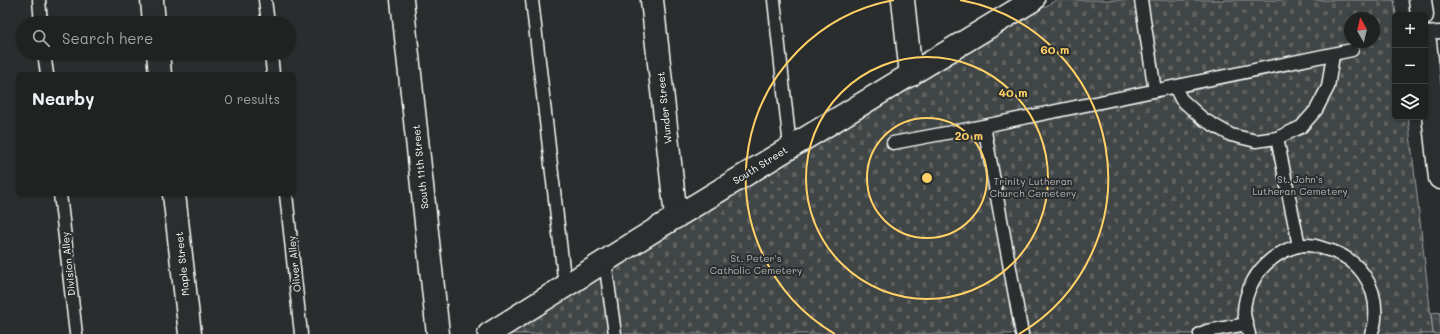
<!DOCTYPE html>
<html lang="en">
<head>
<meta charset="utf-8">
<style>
	body { margin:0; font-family:Mali,sans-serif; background:#282a2a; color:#f1f3f6 }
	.controls { position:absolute; right:12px; top:12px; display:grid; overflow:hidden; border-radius:6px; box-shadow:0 1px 3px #0004 }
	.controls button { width:36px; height:36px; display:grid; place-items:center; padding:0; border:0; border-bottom:1px solid #3d3f40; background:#202222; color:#f1f3f6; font:20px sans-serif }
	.compass { position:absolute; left:1344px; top:12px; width:36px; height:36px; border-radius:50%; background:#202222; box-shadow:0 1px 3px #0004; rotate:352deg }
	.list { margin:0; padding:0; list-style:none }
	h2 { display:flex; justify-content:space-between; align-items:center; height:52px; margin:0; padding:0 16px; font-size:17px }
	h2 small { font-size:13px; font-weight:400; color:#a2a4a5 }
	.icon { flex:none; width:22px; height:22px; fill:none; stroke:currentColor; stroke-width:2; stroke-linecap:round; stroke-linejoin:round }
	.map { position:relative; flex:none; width:1440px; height:334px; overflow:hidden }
	.search { position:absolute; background:#202222; box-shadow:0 1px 3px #0004; left:16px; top:16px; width:280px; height:44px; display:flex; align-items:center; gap:10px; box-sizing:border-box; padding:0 14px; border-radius:22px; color:#a2a4a5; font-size:15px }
	.panel { position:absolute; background:#202222; box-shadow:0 1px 3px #0004; left:16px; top:72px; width:280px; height:124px; border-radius:6px }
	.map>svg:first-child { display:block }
</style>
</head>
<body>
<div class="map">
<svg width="1440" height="334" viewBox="0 0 1440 334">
	<defs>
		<pattern id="forest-crowns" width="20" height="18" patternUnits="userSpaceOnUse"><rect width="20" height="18" fill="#414445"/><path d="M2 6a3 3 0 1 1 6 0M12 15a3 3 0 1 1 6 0" fill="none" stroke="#5e6061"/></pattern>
		<pattern id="cemetery-stones" width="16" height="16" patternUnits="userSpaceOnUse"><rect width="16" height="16" fill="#414445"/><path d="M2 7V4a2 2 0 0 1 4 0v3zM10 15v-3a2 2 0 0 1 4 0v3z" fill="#5e6061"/></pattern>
	</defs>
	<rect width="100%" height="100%" fill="#2a2d2e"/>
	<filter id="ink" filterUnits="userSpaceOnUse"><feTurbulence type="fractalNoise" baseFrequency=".025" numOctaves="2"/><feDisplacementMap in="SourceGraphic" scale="8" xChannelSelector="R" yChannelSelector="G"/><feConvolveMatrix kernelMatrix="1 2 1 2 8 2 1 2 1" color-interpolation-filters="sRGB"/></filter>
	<g filter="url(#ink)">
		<!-- forest -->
		<path fill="url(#forest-crowns)" stroke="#a0a2a2" d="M1440 312V334H1433L1431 313Z"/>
		<!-- cemetery -->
		<path fill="url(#cemetery-stones)" stroke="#a0a2a2" fill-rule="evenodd" d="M1056 0H1394L1396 15 1395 117H1408L1433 334H506ZM1350 18H1374V42H1350Z"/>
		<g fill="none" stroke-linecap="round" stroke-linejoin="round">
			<!-- service casing -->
			<g stroke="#fff" stroke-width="15">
				<g id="service">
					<path d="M39 0 41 23"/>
					<path d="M265 0 268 23"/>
					<path d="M532 0 565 286"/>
					<path d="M774 0 790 147"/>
					<path d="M1141 0 1155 91"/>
					<path d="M1425 33 1440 32"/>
					<path d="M44 53 47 74"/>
					<path d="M271 53 273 74"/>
					<path d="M1175 87 1181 99 1203 119 1231 135 1256 141 1277 138 1301 127 1316 110 1328 87 1333 55"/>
					<path d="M1277 138 1299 246"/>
					<path d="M893 143 984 126"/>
					<path d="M60 194 76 334"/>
					<path d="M286 194 301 334"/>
					<path d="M605 261 615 334"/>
					<path d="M1022 334 984 126 1352 50"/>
					<path d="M1200 334 1207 331 1247 324"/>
					<path d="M1249 334C1247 327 1245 320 1244 313 1244 302 1248 290 1253 281 1262 264 1279 251 1298 246 1306 244 1317 246 1325 249 1358 257 1378 285 1375 319 1375 324 1373 329 1371 334"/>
				</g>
			</g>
			<!-- minor casing -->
			<g stroke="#fff" stroke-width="25">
				<g id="minor">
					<path d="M152 0 154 23"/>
					<path d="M402 0 438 334"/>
					<path d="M652 0 676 217"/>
					<path d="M903 0 911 75"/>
					<path d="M1420 0 1422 15"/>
					<path d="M1425 42 1440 178"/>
					<path d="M158 53 160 74"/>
					<path d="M174 194 190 334"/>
					<path d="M489 334 661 226 1033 0"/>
				</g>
			</g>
			<!-- service -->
			<use href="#service" stroke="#2a2d2e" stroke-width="12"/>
			<!-- minor -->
			<use href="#minor" stroke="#2a2d2e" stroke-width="22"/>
		</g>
	</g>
	<!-- distance rings -->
	<g fill="none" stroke="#ffd166" stroke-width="2">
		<circle cx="927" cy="178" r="60"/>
		<circle cx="927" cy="178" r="121"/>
		<path d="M835 334A181 181 0 0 1 894 0M960 0A181 181 0 0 1 1019 334"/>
	</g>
	<g text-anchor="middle" stroke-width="4" stroke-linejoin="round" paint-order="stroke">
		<!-- street labels -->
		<g font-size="10" fill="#fff" stroke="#2a2d2e">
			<text transform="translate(664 108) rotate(-96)" y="4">Wunder Street</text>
			<text transform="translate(760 165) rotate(-32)" y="4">South Street</text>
			<text transform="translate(420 167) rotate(-96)" y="4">South 11th Street</text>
			<text transform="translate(68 264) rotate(-96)" y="4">Division Alley</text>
			<text transform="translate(182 264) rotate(-96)" y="4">Maple Street</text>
			<text transform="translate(294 264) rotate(-96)" y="4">Oliver Alley</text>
		</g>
		<!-- park labels -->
		<g font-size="10" fill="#b3b4b5" stroke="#2a2d2e">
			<text x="1300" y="183">St. John's<tspan x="1300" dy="12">Lutheran Cemetery</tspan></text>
			<text x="1033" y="185">Trinity Lutheran<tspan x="1033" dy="12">Church Cemetery</tspan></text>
			<text x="756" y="262">St. Peter's<tspan x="756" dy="12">Catholic Cemetery</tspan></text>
		</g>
	</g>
	<circle cx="927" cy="178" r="6" fill="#ffd166" stroke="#2a2d2e" stroke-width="2"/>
	<g font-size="12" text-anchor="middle" font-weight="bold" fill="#ffd166" stroke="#2a2d2e" stroke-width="4" stroke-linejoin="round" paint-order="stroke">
		<text x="1055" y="54">60 m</text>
		<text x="1013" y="97">40 m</text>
		<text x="969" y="140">20 m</text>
	</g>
</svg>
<div class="controls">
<button>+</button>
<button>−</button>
<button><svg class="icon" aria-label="layers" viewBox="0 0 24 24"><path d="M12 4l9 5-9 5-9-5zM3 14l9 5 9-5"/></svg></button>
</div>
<svg class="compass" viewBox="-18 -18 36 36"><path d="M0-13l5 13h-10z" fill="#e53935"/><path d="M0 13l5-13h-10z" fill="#a2a4a5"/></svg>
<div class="search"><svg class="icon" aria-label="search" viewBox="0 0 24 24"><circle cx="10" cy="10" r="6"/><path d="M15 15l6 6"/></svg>Search here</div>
<section class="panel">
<h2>Nearby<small>0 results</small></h2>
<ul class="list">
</ul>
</section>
</div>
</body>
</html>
